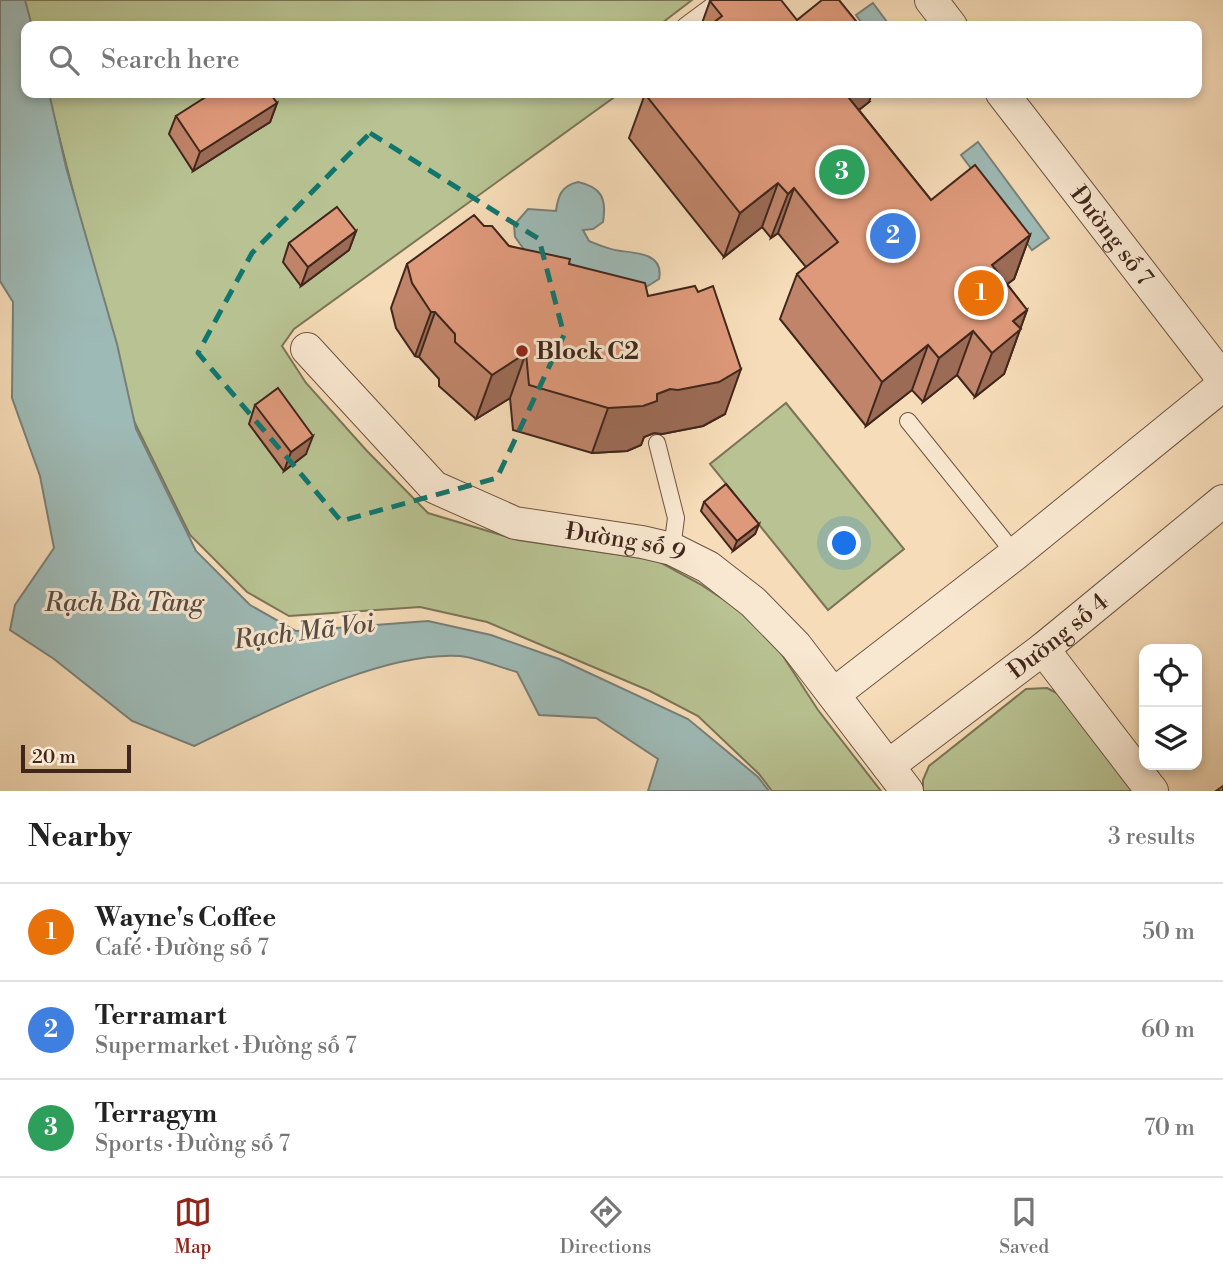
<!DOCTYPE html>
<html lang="en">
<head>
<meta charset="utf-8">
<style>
	body { margin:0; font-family:"Libre Bodoni",serif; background:#f6f6f6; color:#222 }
	.controls { position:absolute; right:21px; bottom:21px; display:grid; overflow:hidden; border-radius:14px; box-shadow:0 4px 10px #0003 }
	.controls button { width:63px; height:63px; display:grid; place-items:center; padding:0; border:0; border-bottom:2px solid #e0e0e0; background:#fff; color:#222; font:35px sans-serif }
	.scale { position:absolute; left:21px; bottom:18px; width:110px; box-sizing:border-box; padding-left:7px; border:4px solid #40261c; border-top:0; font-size:19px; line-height:24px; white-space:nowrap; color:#40261c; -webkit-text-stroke:5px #f9e8d1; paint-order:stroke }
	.you { position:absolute; left:845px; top:544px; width:24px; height:24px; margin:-18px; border:5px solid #fff; border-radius:50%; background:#1a73e8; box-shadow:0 0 0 10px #1a73e833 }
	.badge { display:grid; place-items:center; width:46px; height:46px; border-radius:50%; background:#8f2418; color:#fff; font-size:23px; font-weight:700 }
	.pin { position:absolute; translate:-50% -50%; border:4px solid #fff; box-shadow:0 2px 7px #0006 }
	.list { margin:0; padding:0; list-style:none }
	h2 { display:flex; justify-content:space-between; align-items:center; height:91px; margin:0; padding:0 28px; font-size:30px }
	h2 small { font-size:23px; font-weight:400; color:#767676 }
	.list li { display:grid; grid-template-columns:46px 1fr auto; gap:21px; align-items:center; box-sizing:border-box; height:98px; padding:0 28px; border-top:2px solid #e0e0e0 }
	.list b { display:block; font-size:26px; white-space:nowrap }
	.list p { margin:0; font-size:23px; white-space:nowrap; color:#767676 }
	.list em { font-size:23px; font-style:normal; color:#767676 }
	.icon { flex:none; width:38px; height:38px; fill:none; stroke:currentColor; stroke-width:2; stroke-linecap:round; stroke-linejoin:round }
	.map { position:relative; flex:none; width:1223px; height:791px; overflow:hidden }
	.search { position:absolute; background:#fff; box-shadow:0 4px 10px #0003; left:21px; right:21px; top:21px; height:77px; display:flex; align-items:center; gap:18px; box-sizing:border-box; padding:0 24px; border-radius:14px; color:#767676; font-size:26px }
	.sheet { height:385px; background:#fff }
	nav { display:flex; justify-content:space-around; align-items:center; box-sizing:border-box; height:98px; border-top:2px solid #e0e0e0; background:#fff; font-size:19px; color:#767676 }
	nav a { display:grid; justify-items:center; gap:4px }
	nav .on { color:#8f2418 }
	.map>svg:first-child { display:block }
</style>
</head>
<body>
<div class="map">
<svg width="1223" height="791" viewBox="0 0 1223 791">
	<rect width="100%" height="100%" fill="#f6dcb8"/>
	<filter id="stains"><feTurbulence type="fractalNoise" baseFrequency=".00286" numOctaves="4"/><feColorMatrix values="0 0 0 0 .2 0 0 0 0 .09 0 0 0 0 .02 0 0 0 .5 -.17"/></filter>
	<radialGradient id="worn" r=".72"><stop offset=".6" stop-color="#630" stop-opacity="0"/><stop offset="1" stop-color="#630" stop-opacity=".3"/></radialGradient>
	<!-- green -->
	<g fill="#b8c292" stroke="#7c7457" stroke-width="2">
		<path d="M24 0H692L658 26H31Z"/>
		<path d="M48 93H620L294 329 282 346 306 383 367 451 428 513 518 540 656 560 700 584 744 613 779 650 818 710 881 791H772L759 774 698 716 650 691 487 622 420 607 289 616 247 592 190 535 129 411Z"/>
		<path d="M786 403 904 549 828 610 710 464Z"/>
		<path d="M1047 688 1070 700 1140 791H923V780L929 766 1026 689Z"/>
	</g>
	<!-- water -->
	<g fill="#9ebab6" stroke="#787f78" stroke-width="2">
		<path d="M0 0H25L32 26H26V93H49L66 167 117 344 136 429 196 551 250 605 296 631 428 621 491 635 559 659 688 719 758 777 769 791H648L658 759 596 718 539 715 517 672C499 667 478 658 460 656 380 651 266 712 194 746L132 721 54 659 10 630 15 605 54 548 40 476 12 398 13 302 0 281Z"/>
		<path d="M873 3 890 26H864L856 15Z"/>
		<path d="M978 142 1049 238 1032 250 961 155Z"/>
		<path d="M578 182C601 187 607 198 603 222L593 229 583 230 589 241C599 245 610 250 621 251 640 253 664 255 659 279L643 289 531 259 515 237 514 225 528 209 556 211C558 196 561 186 578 182Z"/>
	</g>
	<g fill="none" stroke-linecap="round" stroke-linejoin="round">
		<!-- lane casing -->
		<g stroke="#6e5443" stroke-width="18">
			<g id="lane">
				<path d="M685 26 720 0"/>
				<path d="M908 421 1015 554"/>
				<path d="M657 443 676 518 672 549"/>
			</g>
		</g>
		<!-- street casing -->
		<g stroke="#6e5443" stroke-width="34">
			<g id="street">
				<path d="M931 0 951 26"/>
				<path id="s1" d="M1002 93 1223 379"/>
				<path id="s2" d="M307 349 434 487 515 523 642 542 672 549 708 567 753 602 796 646 907 791"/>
				<path d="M1043 649 1152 791"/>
				<path d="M834 694 1015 554 1223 385"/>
				<path id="s3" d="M888 766 1043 649 1223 501"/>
			</g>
		</g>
		<!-- lane -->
		<use href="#lane" stroke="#f9e8d1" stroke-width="16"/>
		<!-- street -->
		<use href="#street" stroke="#f9e8d1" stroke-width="32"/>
	</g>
	<!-- wall -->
	<g fill="#bf8469" stroke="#40261c" stroke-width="2">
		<path d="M710 1 797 20 860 26H701Z"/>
		<path d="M645 94 869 102 859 110 931 200 1030 235 1014 279 1007 284 1027 310 1004 374 975 397 957 375 923 402 912 390 866 426 780 319 797 274 806 267 778 233 771 238 762 227 724 257 629 138Z"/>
		<path d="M277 103 270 122 193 171 169 134 176 116Z"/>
		<path d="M484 226 509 246 569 264 648 296 725 414 703 426 662 434 654 433 644 437 641 445 627 451 592 453 513 430 510 398 476 419 439 386V379L419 357 415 356 396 328 391 308 407 264Z"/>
		<path d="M356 231 349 250 301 286 283 262 289 243Z"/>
		<path d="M255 405 306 454 284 471 249 424Z"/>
		<path d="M704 502 759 524 755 534 733 551 701 511Z"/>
	</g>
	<!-- shaded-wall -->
	<g fill="#9b6b55" stroke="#40261c" stroke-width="2">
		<path d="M843 93H872L869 102 827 135Z"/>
		<path d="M277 103 270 122 193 171 200 152Z"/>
		<path d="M778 183 762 227 724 257 740 213Z"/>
		<path d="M794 188 778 233 771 238 788 194Z"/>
		<path d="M356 231 349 250 301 286 308 267Z"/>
		<path d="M1030 235 1014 279 975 309 992 265Z"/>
		<path d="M1027 310 1004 374 975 397 992 353 1013 321Z"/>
		<path d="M431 312H435L419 357 415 356Z"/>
		<path d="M973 331 957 375 923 402 939 358Z"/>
		<path d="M928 345 912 390 866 426 882 382Z"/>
		<path d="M526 353 510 398 476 419 492 375Z"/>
		<path d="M741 369 725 414 703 426 662 434 654 433 644 437 641 445 627 451 592 453 608 408 657 394 670 389Z"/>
		<path d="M313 436 306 454 284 471 291 452Z"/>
		<path d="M759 524 755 534 733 551 737 541Z"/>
	</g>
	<!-- building -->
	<g fill="#de997a" stroke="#40261c" stroke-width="2">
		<path d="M712 0H781L797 20 822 0H839L860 26H709L722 16 710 1Z"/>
		<path d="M212 93H270L277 103 200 152 176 116Z"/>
		<path d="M646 93H845L931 200 975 165 1030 235 992 265 1027 310 1013 321 1021 329 992 353 973 331 939 358 928 345 882 382 797 274 838 242 794 188 788 194 778 183 740 213 645 94Z"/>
		<path d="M337 207 356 231 308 267 289 243Z"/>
		<path d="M474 215 484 226H492L509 246 570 259 569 264 645 283 648 296 695 286 698 292 713 286 741 369 719 382 678 390 670 389 657 394V401L643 406 608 408 529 385 526 353 492 375 455 342V334L435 312H431L412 283 407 264Z"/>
		<path d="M278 388 313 436 291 452 255 405Z"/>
		<path d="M726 484 759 524 737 541 704 502Z"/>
		<path d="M1223 786V791H1216Z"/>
	</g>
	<!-- marked area -->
	<path fill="none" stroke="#0f766e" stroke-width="5" stroke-dasharray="14 9" stroke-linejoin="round" d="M370 133 539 239 564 335 497 478 341 521 198 353 252 253Z"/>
	<!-- markers -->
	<circle fill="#8f2418" stroke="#f9e8d1" stroke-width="2.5" cx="522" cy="351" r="7"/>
	<g text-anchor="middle" stroke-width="6" stroke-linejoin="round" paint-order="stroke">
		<!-- street labels -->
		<g font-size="24" fill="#40261c" stroke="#f9e8d1">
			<text dy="8" stroke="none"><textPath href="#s1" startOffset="180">Đường số 7</textPath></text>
			<text dy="8" stroke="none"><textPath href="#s2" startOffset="388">Đường số 9</textPath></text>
			<text dy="8" stroke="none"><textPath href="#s3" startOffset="214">Đường số 4</textPath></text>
		</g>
		<!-- poi labels -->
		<g font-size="24" font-weight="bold" fill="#40261c" stroke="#f9e8d1" text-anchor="start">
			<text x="536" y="359">Block C2</text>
		</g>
		<!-- water labels -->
		<g font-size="26" font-style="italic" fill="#584b42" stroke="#f9e8d1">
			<text x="124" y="611">Rạch Bà Tàng</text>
			<text transform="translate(304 631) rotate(-7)" y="9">Rạch Mã Voi</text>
		</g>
	</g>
	<rect width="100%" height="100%" filter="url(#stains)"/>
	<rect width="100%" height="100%" fill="url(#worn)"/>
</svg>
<div class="controls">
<button><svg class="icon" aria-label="locate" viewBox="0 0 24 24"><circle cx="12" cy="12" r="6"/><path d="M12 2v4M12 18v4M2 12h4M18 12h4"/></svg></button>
<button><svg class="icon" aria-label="layers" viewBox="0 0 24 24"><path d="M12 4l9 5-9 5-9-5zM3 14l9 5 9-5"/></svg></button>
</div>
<div class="scale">20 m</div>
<div class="you"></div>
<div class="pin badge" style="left:981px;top:293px;background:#e8710a">1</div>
<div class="pin badge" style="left:893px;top:236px;background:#3f7fe0">2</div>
<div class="pin badge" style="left:842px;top:172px;background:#2e9e5b">3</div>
<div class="search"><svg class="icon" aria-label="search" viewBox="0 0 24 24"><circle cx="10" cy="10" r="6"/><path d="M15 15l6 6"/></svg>Search here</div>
</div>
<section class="sheet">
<h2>Nearby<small>3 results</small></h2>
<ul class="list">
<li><span class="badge" style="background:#e8710a">1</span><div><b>Wayne's Coffee</b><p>Café · Đường số 7</p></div><em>50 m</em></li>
<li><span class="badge" style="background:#3f7fe0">2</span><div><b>Terramart</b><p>Supermarket · Đường số 7</p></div><em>60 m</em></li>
<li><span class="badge" style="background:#2e9e5b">3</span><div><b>Terragym</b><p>Sports · Đường số 7</p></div><em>70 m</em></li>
</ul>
</section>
<nav>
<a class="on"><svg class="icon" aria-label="map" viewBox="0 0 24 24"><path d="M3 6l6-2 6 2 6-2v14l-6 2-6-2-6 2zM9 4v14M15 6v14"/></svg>Map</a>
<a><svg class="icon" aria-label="directions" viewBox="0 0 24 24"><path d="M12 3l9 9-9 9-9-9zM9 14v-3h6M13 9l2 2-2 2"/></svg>Directions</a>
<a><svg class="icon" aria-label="saved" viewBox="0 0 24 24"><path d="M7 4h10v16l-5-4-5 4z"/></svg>Saved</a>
</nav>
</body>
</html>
